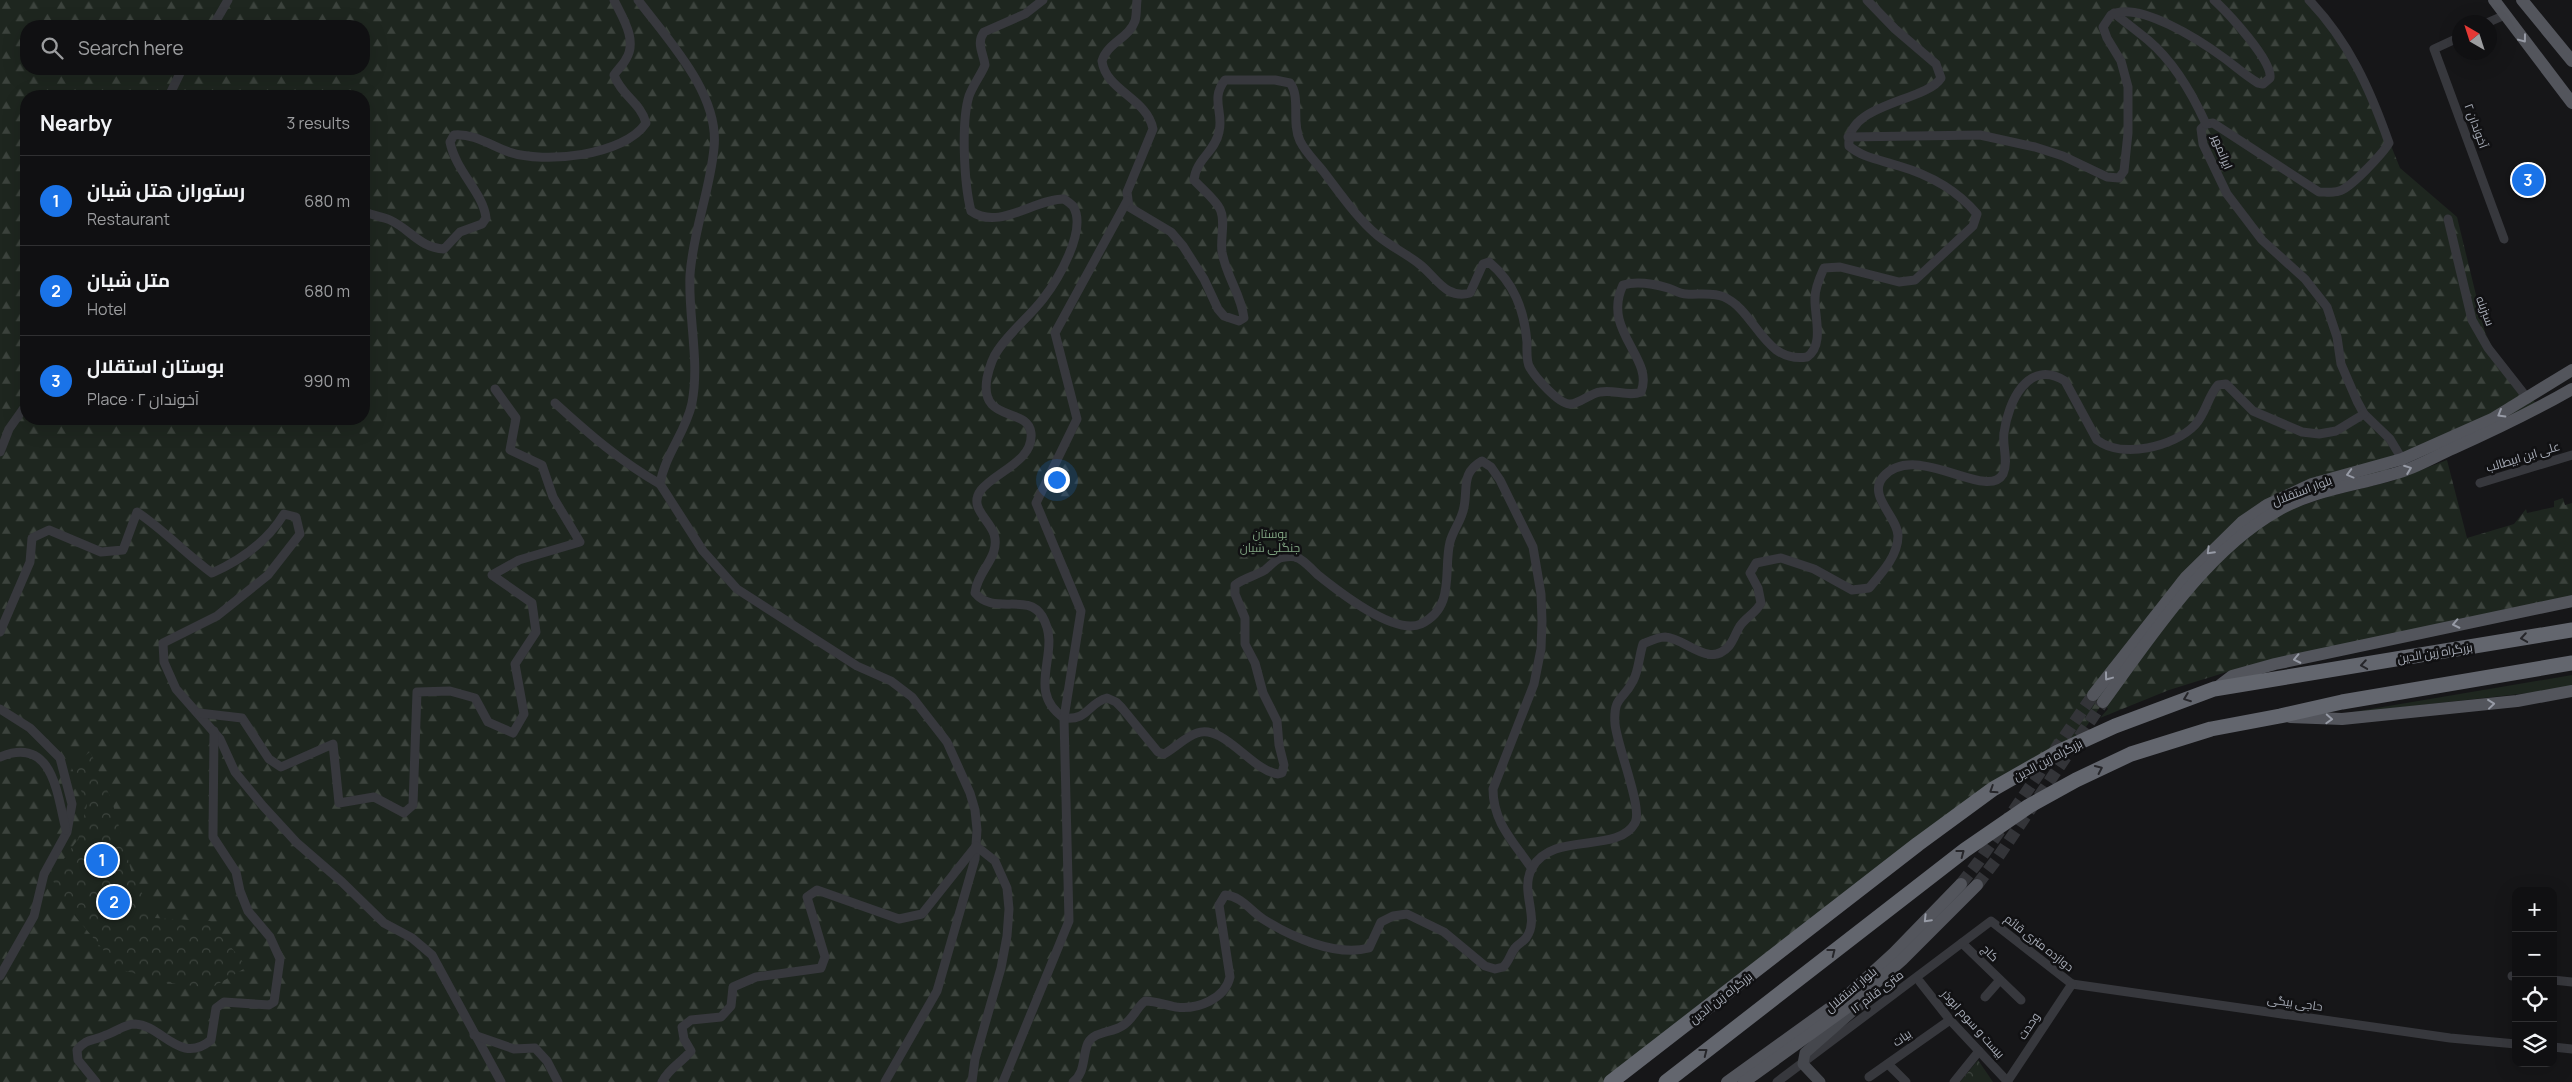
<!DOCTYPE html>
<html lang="en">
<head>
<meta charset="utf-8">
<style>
	body { margin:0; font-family:Manrope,Cairo,sans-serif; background:#1e1e20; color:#f1f3f6 }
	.controls { position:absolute; right:15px; bottom:15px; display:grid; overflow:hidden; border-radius:10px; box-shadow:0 5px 20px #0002 }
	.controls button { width:45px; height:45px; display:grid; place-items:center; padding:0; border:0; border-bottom:1px solid #303032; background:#101012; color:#f1f3f6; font:25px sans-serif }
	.compass { position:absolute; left:2452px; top:15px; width:45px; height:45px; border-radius:50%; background:#101012; box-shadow:0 5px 20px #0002; rotate:321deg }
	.you { position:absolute; left:1056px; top:479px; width:18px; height:18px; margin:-12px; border:4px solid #fff; border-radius:50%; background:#1a73e8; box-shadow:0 0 0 8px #1a73e833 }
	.badge { display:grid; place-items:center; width:32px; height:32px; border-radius:50%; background:#1a73e8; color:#fff; font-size:16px; font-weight:700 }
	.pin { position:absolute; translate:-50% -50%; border:2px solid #fff; box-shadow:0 1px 5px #0006 }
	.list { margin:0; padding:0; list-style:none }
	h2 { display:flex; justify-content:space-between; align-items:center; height:65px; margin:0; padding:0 20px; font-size:21px }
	h2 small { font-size:16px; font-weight:400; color:#9c9d9f }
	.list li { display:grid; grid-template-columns:32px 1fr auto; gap:15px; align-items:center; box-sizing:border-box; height:90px; padding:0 20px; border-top:1px solid #303032 }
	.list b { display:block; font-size:19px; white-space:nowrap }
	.list p { margin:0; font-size:16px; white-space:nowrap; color:#9c9d9f }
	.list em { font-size:16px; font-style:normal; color:#9c9d9f }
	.icon { flex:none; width:28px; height:28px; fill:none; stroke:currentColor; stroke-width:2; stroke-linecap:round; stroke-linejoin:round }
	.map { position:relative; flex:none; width:2572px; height:1082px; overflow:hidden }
	.search { position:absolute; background:#101012; box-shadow:0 5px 20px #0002; left:20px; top:20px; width:350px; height:55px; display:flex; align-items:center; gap:12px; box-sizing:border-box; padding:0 18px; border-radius:20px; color:#9c9d9f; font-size:19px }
	.panel { position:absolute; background:#101012; box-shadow:0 5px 20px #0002; left:20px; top:90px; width:350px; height:335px; border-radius:20px }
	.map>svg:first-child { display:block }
</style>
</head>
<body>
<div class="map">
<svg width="2572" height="1082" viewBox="0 0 2572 1082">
	<defs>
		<pattern id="forest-firs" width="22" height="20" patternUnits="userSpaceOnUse" patternTransform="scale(1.25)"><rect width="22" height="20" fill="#1e261f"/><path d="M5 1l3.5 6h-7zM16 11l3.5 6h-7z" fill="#3c433d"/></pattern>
		<pattern id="park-crowns" width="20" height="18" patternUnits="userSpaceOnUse" patternTransform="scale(1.25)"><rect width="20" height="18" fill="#1e261f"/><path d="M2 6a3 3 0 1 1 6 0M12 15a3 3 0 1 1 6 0" fill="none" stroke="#3c433d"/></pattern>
	</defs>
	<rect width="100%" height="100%" fill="#161618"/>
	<!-- green -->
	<path fill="#1e261f" d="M2572 675V688L2341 714Z"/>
	<!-- forest -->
	<path fill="url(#forest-firs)" fill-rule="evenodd" d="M0 0H2311L2367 86 2400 168 2457 217 2485 332 2497 357 2539 407 2292 509 2327 497 2392 481 2447 460 2467 538 2514 524 2526 509 2527 513 2554 507V501L2563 498 2565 505 2572 503V596L2243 667 2169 690 2100 718 2108 709 2103 703 2071 748 2010 782 1611 1082H0ZM26 26H364V69H26ZM26 96H364V419H26Z"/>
	<!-- park -->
	<g fill="url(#park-crowns)">
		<path d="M90 752 112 801 132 874 155 918 210 921 247 967 211 988 169 983 119 969 66 905 51 877 78 839 87 805 71 766Z"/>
		<path d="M1978 1060 1993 1082H1960Z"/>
	</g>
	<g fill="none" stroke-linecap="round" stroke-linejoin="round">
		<!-- primary-tunnel -->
		<g stroke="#333438" stroke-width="12" stroke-dasharray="12 6" stroke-linecap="butt">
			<path d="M1961 884 1979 861 2093 695"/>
			<path d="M1977 885 1996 860 2103 702"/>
		</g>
		<!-- street -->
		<g stroke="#37383d" stroke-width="9">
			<path d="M638 0C668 40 720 94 714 148 710 191 693 231 690 275 688 317 700 361 692 403 686 432 665 454 660 484L703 551 737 589 857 666 891 681 912 697 947 742 970 793 975 810 977 830 975 859 937 991 885 1082"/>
			<path d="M1043 0 1025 14 984 32C976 43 983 52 985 65 981 75 973 85 969 96 961 122 964 184 971 211 999 231 1034 199 1064 199 1067 201 1071 204 1073 206 1088 230 1057 281 1043 299 1029 317 1010 332 998 350 992 358 989 369 987 378 979 424 1028 406 1031 433 1034 461 995 472 981 490 968 507 989 519 994 534 1001 557 977 571 975 593 994 616 1027 592 1042 616 1064 652 1023 689 1064 718 1088 721 1088 703 1107 698L1116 702 1122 708 1158 752 1164 754C1175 748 1185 737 1197 733 1223 723 1252 771 1278 774L1282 773 1284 765 1279 745 1277 721 1263 693 1255 663 1245 644V618L1235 594V585C1244 578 1255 576 1265 570 1270 566 1274 561 1280 558 1283 557 1291 556 1295 557 1304 559 1311 569 1318 575 1338 591 1394 636 1421 624 1456 607 1443 570 1450 542 1453 530 1462 520 1464 507 1468 487 1461 473 1482 461L1491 467 1500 480 1533 547 1541 594 1542 621 1541 649 1534 684 1493 789C1493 823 1514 842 1532 869"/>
			<path d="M1137 0C1136 7 1137 14 1135 21 1129 38 1107 43 1102 61 1106 91 1147 98 1153 129L1127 192 1129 207 1171 232 1183 246 1204 279 1218 309 1224 316 1239 321 1244 318C1241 294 1226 276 1222 252 1220 238 1226 221 1220 209 1215 199 1202 189 1194 180 1196 159 1215 152 1219 132 1224 112 1210 99 1225 80H1275L1290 83C1301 97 1291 122 1300 141 1306 153 1315 161 1323 171 1340 193 1356 217 1377 235 1390 246 1405 253 1418 263 1435 275 1445 300 1470 293L1483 264 1489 262C1514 283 1524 309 1527 342 1527 350 1526 362 1530 368 1536 378 1558 403 1569 404 1579 405 1590 393 1600 392 1614 389 1628 397 1641 392 1655 358 1601 331 1623 285 1637 281 1654 284 1668 288 1674 290 1680 294 1686 294 1698 295 1713 292 1724 297 1756 311 1764 364 1807 357 1825 345 1814 315 1815 298 1815 287 1820 277 1824 268L1840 267 1899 282 1915 280 1973 226 1977 214C1956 189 1930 175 1899 166 1881 160 1863 158 1849 146 1845 103 1926 102 1941 78L1936 64 1895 29 1867 0"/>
			<path d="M2309 0C2349 42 2370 89 2389 143 2383 153 2350 189 2339 191 2333 193 2326 192 2319 192L2213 123 2206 124 2201 129 2203 144 2227 194 2262 240 2305 279 2327 307 2337 337 2341 364 2357 401 2364 414 2390 439 2402 459"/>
			<path d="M2114 13C2125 22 2137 31 2148 40 2174 62 2192 93 2206 124"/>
			<path d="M2489 22 2505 15"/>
			<path d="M213 26 228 0"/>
			<path d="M2460 37 2434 49 2504 239"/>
			<path d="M169 96 182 69"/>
			<path d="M1848 137 1980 135 2035 147 2063 156 2107 177 2119 178 2124 171 2128 133V87L2121 61 2107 38 2103 27 2111 15C2138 0 2201 41 2224 58 2235 66 2246 76 2258 83L2263 84 2270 78C2273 61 2227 12 2214 0"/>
			<path d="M364 211C372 216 381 216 390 220 410 229 420 248 444 249L460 232 482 224 486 218C483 192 456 172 450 142L454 135C473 133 492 146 509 152 544 164 624 156 646 123 641 103 621 95 614 75 618 69 623 65 626 59 638 40 622 17 614 0"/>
			<path d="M2448 219 2472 320 2488 348 2528 399"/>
			<path d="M555 403C588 433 621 462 660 484"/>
			<path d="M0 452 9 429 26 405"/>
			<path d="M2480 483 2572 455"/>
			<path d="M0 632 30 562 32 538 49 530 101 552 123 550 137 512C164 530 186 554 212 573 241 560 267 542 284 514L296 517 300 534 268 575 217 616 163 643 164 662 176 689 220 739 235 772 263 806 297 843 342 882 384 923 412 938 432 955 501 1082"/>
			<path d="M0 709 30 728 60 758 72 804 67 832 44 874 34 916 0 976"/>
			<path d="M199 713 242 718 269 759 281 767 333 744 339 803 374 797 404 813 413 805 417 692 450 691 475 698 488 722 513 733 524 714 515 664 536 632 532 603 492 575 519 560 580 542 553 497 542 465 510 450 516 418 495 389"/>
			<path d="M0 757C53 735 57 794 66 830"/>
			<path d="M1962 943 2021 1000"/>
			<path d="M2512 976H2516"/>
			<path d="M2553 980 2572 982"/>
			<path d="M1920 982 1950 1020 2008 1082"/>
			<path d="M2072 984 2450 1038 2516 1044"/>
			<path d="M1985 997 2000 980"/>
			<path d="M474 1035 514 1049 535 1048 547 1061 558 1082"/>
			<path d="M2553 1047 2572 1049"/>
			<path d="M1888 1064 1906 1082"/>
			<path d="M1869 1077 1950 1020"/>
			<path d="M96 1082 78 1060 77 1050C88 1037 92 1042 106 1035 115 1032 125 1024 135 1024 162 1025 180 1066 211 1040L216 1008 224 1002 269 1005 274 1002 280 959 270 937 248 911 240 891 236 872 213 837 214 731"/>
			<path d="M662 1082C669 1068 681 1063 691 1051L684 1039 682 1027 691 1020 721 1017 731 1006 733 987 756 977 821 968 825 957 807 897 817 890 899 919 922 914 976 846 995 861 1007 888 1009 909 1007 936 1001 968 975 1059 972 1082"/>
			<path d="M1003 1082 1069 921 1064 718 1081 611 1036 503 1077 419 1055 333 1127 201"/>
			<path d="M1073 1082C1086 1072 1082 1056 1088 1043 1094 1031 1112 1033 1122 1026 1133 1020 1136 1008 1145 1001 1156 1001 1165 1005 1176 1007 1197 1010 1225 999 1230 977L1219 905 1225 895C1241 896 1250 910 1263 919 1291 937 1336 957 1369 948L1381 922 1393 916 1407 914 1444 932 1485 966 1495 969 1503 967C1509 962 1510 954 1515 948 1518 944 1523 942 1526 938 1541 918 1519 892 1532 868 1553 830 1617 855 1635 823 1643 808 1617 746 1615 724 1613 696 1623 701 1633 681 1639 670 1639 656 1643 644 1650 641 1658 637 1665 637 1686 638 1709 669 1729 646 1734 640 1736 632 1740 626 1746 617 1756 613 1761 603L1758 588 1750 573 1756 563 1781 558 1814 569 1852 590 1869 588C1881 574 1898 556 1898 536 1898 517 1867 496 1883 477 1915 440 1987 502 2003 474 2009 461 2002 446 2004 433 2008 402 2028 358 2065 381L2097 440C2122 459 2174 447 2195 425 2206 413 2208 396 2218 385L2226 384 2253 411 2302 432 2319 434 2336 431 2364 414"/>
			<path d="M1777 1082 1991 921 2072 984"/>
			<path d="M1954 1082 1979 1051"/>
			<path d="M2007 1082 2072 984"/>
		</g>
		<!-- secondary -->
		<path stroke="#45474d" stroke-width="11" d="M1820 1082 1803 1064 1805 1053 1862 1003 1872 992"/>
		<!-- primary -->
		<g stroke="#53555c" stroke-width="12">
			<path d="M2494 0 2572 103"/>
			<path d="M2522 0 2572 61"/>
			<path d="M2215 689 2232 676 2275 664 2572 601"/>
			<path d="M2093 695 2186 577 2242 522 2267 505 2312 484 2402 459 2492 419 2572 370"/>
			<path d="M2103 702C2150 638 2206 551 2277 511 2316 488 2363 485 2406 470 2422 464 2438 455 2454 448 2494 430 2534 411 2572 389"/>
			<path d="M2290 717 2342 719 2517 701 2572 691"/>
			<path d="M1727 1082 1848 995 1894 953 1961 884"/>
			<path d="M1744 1082 1852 1004 1902 960 1977 885"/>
		</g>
		<!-- highway -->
		<g stroke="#63666e" stroke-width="15">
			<path d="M1611 1082 1918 844 1993 789 2058 752 2115 726 2214 689 2572 630"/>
			<path d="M1666 1082 1965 850 2029 806 2076 780 2131 754 2211 729 2280 716 2342 702 2572 663"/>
		</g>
	</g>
	<!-- one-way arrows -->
	<defs><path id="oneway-chevron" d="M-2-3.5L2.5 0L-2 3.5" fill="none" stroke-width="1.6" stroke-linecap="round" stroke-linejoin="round" transform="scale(1.25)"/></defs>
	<g stroke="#979ba6">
		<use href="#oneway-chevron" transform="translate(2523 39) rotate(53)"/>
		<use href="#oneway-chevron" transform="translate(2501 414) rotate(150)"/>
		<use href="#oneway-chevron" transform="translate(2408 469) rotate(-21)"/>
		<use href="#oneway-chevron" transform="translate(2350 474) rotate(165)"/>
		<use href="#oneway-chevron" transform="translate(2210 551) rotate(135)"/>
		<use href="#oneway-chevron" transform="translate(2456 624) rotate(168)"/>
		<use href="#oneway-chevron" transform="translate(2297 659) rotate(168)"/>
		<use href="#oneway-chevron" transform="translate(2108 677) rotate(127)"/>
		<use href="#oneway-chevron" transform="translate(2491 704) rotate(-6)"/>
		<use href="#oneway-chevron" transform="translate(2329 719) rotate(3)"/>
		<use href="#oneway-chevron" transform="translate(1927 919) rotate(134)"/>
	</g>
	<g stroke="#26262a">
		<use href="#oneway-chevron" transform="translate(2524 638) rotate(171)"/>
		<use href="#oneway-chevron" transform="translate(2364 665) rotate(171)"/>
		<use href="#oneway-chevron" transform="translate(2187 698) rotate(159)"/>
		<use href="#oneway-chevron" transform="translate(2099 769) rotate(-25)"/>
		<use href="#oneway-chevron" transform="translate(1993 790) rotate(147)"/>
		<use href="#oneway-chevron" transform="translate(1961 853) rotate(-37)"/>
		<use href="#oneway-chevron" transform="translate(1832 952) rotate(-38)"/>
		<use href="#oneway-chevron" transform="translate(1704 1052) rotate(-38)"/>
	</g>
	<g text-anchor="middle" stroke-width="5" stroke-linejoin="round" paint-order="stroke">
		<!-- street labels -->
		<g font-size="12" fill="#a8adb8" stroke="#111113">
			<text transform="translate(2476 126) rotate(70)" y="4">آخوندان ۲</text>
			<text transform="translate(2222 152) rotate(68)" y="4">ایرانمهر</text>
			<text transform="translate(2485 311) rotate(69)" y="4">سبزینه</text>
			<text transform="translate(2523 457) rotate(-17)" y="4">علی ابن ابیطالب</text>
			<text transform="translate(2302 491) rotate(-21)" y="4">بلوار استقلال</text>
			<text transform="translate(2435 653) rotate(-9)" y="4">بزرگراه زین الدین</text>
			<text transform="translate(2048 760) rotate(-28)" y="4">بزرگراه زین الدین</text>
			<text transform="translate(2039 943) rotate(38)" y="4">دوازده متری قائم</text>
			<text transform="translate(1990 953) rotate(45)" y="4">کاج</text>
			<text transform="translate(1851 990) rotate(-40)" y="4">بلوار استقلال</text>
			<text transform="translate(1877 992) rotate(-37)" y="4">۱۲ متری قائم</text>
			<text transform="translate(1721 998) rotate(-38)" y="4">بزرگراه زین الدین</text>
			<text transform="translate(2295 1003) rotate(8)" y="4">حاجی بیگی</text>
			<text transform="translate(1973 1024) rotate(48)" y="4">بیست و سوم ابوذر</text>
			<text transform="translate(2029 1026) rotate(-57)" y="4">وحدت</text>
			<text transform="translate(1902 1038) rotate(-35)" y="4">بیات</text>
		</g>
		<!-- park labels -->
		<g font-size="12" fill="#7fa381" stroke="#111113">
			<text x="1270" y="538">بوستان<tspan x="1270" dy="14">جنگلی شیان</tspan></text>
		</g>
	</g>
</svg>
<div class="controls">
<button>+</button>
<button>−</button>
<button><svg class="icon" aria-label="locate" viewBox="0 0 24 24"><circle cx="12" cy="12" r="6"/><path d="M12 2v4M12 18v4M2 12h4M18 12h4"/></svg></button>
<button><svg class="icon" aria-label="layers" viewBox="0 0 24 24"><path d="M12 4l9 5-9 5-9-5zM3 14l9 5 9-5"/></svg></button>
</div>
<svg class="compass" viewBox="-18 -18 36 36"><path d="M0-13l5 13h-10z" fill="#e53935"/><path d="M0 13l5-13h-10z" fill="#9c9d9f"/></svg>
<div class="you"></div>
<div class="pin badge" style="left:102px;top:860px">1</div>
<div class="pin badge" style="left:114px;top:902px">2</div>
<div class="pin badge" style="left:2528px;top:180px">3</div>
<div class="search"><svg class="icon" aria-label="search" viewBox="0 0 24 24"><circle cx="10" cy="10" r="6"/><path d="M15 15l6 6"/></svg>Search here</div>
<section class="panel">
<h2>Nearby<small>3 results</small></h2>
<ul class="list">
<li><span class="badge">1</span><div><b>رستوران هتل شیان</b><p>Restaurant</p></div><em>680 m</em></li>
<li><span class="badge">2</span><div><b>متل شیان</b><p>Hotel</p></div><em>680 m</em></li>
<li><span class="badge">3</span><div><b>بوستان استقلال</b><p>Place · آخوندان ۲</p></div><em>990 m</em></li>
</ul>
</section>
</div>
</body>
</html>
